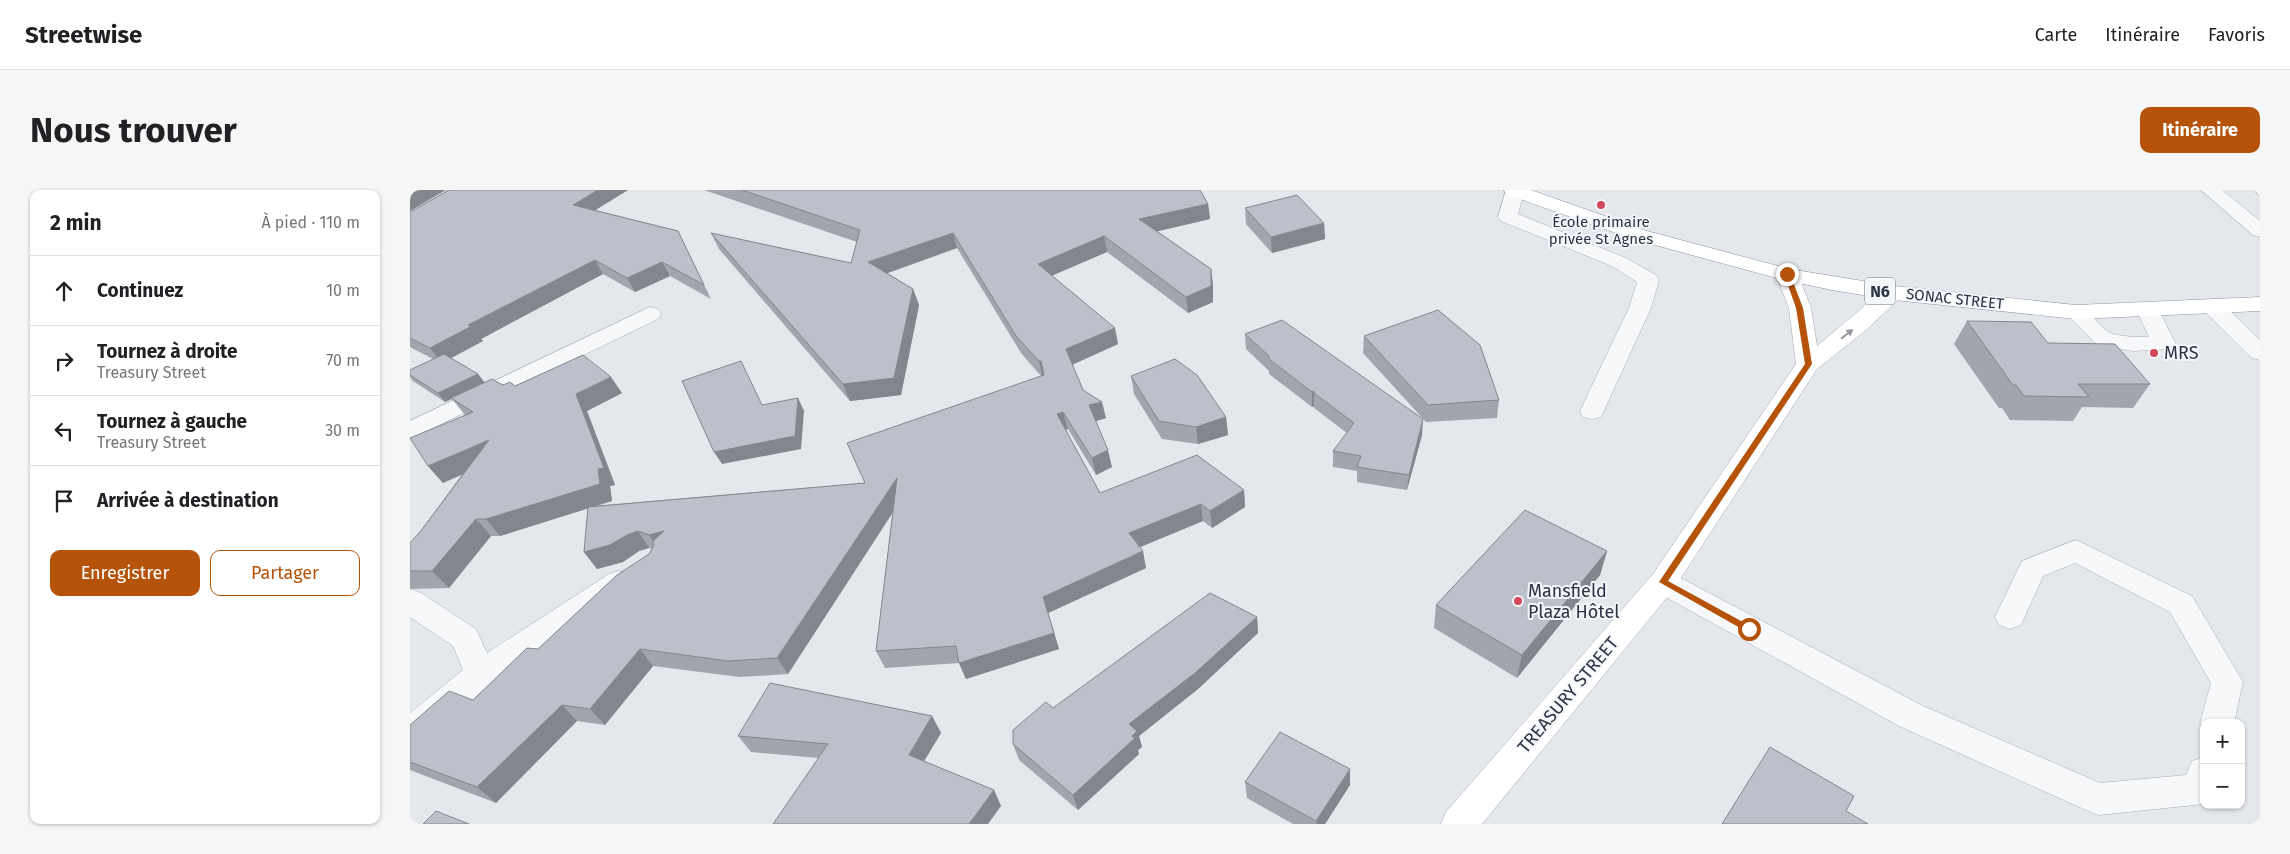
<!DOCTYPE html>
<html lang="fr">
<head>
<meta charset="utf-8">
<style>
	body { margin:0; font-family:"Fira Sans",sans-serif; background:#f6f6f6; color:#202124 }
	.controls { position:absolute; right:15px; bottom:15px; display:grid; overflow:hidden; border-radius:10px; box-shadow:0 1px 4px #0004 }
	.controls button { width:45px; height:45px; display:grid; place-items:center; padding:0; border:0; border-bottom:1px solid #e0e0e0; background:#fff; color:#202124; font:25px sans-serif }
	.stop { position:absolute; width:15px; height:15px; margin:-11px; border:4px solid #b45309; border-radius:50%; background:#fff }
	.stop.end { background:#b45309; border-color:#fff; box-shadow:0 1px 5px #0008 }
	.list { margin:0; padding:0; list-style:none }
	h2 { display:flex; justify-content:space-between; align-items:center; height:65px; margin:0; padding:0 20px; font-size:21px }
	h2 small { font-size:16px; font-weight:400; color:#757577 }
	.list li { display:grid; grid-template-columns:32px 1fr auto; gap:15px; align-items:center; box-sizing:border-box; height:70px; padding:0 20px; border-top:1px solid #e0e0e0 }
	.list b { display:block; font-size:19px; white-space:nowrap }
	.list p { margin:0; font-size:16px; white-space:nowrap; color:#757577 }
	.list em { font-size:16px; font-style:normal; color:#757577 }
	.actions { display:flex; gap:10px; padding:15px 20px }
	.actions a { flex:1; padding:11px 0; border:1px solid #b45309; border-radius:10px; text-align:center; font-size:18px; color:#b45309 }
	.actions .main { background:#b45309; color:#fff }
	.icon { flex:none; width:28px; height:28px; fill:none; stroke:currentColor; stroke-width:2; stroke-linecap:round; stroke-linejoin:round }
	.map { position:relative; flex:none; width:1850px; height:634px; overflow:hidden; border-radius:10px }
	header { display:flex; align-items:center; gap:30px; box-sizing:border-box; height:70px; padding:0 25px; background:#fff; border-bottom:1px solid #e0e0e0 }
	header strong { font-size:24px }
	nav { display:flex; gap:28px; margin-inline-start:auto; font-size:18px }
	.intro { display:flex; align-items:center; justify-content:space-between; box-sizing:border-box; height:120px; padding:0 30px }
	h1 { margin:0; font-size:35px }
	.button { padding:12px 22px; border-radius:10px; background:#b45309; color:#fff; font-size:18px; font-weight:700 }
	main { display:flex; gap:30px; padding:0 30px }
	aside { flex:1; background:#fff; border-radius:10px; box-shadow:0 1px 4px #0004 }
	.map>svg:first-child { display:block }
</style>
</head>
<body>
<header>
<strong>Streetwise</strong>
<nav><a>Carte</a><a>Itinéraire</a><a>Favoris</a></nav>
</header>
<div class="intro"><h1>Nous trouver</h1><a class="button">Itinéraire</a></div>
<main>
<aside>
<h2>2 min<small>À pied · 110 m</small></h2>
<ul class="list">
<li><svg class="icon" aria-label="ahead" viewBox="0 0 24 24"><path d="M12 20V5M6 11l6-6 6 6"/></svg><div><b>Continuez</b></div><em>10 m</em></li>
<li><svg class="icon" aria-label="right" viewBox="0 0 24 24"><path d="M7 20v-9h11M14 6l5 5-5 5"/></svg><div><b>Tournez à droite</b><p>Treasury Street</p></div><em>70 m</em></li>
<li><svg class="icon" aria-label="left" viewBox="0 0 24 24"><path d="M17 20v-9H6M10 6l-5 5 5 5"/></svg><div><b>Tournez à gauche</b><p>Treasury Street</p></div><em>30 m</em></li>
<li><svg class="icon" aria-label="arrive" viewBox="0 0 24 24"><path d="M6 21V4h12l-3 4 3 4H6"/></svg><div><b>Arrivée à destination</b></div></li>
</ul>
<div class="actions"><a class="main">Enregistrer</a><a>Partager</a></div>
</aside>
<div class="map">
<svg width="1850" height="634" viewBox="0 0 1850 634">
	<rect width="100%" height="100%" fill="#e4e7ec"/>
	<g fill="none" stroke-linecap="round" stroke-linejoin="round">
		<!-- minor casing -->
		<g stroke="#a9aeb7" stroke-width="1">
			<g id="minor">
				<path d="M1096 0 1114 1 1108 24 1216 68 1246 85 1249 90 1241 118 1191 227 1182 229 1173 227 1170 221 1219 118 1227 92 1202 76 1091 31 1088 27Z"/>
				<path d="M1791 0H1812L1850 31V47L1843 45Z"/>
				<path d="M1803 110 1811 112 1850 150V170L1842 168 1795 122 1792 117 1795 112Z"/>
				<path d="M1738 114 1746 116 1749 121 1766 154 1762 159 1722 161 1686 154 1655 122 1658 117C1682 111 1685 138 1703 144 1715 147 1727 147 1739 147L1727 121 1730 116Z"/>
				<path d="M240 117 248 119 251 124 248 129 0 249V231Z"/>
				<path d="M1666 350 1782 406 1833 492 1824 533H1794V540L1790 533 1801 493 1760 422 1665 373 1633 386 1611 435 1600 439 1589 435 1585 427 1612 371Z"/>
				<path d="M209 381 219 384 224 392 219 400 82 493 12 553 0 558V523L53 480 43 456 0 427V399L11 403 66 439 77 463 199 384Z"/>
				<path d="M1253 381 1263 384 1513 516 1690 593 1776 585 1782 571 1794 567V614L1689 625 1676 620 1489 536 1243 400 1238 392 1243 384Z"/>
			</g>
		</g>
		<!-- major casing -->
		<g stroke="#a3abb8" stroke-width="1">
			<path id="major" d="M1377 79 1384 81 1388 85 1401 118 1407 156 1476 98 1484 96 1492 98 1495 103 1455 141 1407 179 1263 400 1072 634H1031L1036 622 1243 384 1386 174 1379 118 1366 85 1370 81Z"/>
		</g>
		<!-- highway casing -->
		<g stroke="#8b94a3" stroke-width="1">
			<path id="highway" d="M1094 0H1121L1237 41 1379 79 1484 96 1666 115 1850 107V121L1666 129 1484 110 1422 100 1370 89 1223 49 1096 4Z"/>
		</g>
		<!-- minor -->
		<use href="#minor" fill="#f7f8fa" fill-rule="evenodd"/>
		<!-- major -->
		<use href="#major" fill="#fff" fill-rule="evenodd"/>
		<!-- highway -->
		<use href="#highway" fill="#fff" fill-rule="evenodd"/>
	</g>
	<!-- wall -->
	<g fill="#a1a5ae">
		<path d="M39 0H218L185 20 268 41 301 109 260 86 225 102 193 84 71 149 73 151 41 168 68 184 74 192 105 196 212 203 177 221 205 295 200 296 202 311 183 316 455 293 631 186 611 163 547 58 477 83 503 99 509 115 491 205 440 211 309 59 301 43 441 73 447 52 294 0H790L798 14 800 29 747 41 801 79 803 95V112L778 123 697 62 642 85 708 154 662 175 673 200 696 228 686 231 702 277 686 285 658 239 655 240 690 303 834 300 835 317 802 338 793 331 730 357 736 378 638 423 649 459 556 489 549 473 475 478 466 461 483 322 378 484 330 487 243 476 195 535 167 531 86 613 0 580V535L63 510 128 459 239 364 242 359 239 358 229 361 213 372 187 379 174 362 178 318 90 346H81L39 398 0 399V353L10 342 53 283 33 293 18 276 55 225 42 209 35 212 3 191 0 187V180L23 169 0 157V22Z"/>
		<path d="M1843 0H1850V7Z"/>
		<path d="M835 18 914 33 915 49 862 63 836 34Z"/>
		<path d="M1557 131 1638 153 1740 194 1723 218 1672 217 1663 231 1600 230 1592 218H1589L1544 154Z"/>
		<path d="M835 144 1012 245 997 300 947 292V281L923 277V261L937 243 904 218V216L902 217 859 184V181L836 159Z"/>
		<path d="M954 146 1089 210 1087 228 1016 232 953 163Z"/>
		<path d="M721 186 816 227 818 245 788 254 752 249 724 204Z"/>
		<path d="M1197 361 1190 385 1107 488 1024 438 1026 415Z"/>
		<path d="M847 427 848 443 788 499 729 546 732 557 728 560 729 564 668 620 609 570 603 554 643 518Z"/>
		<path d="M522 526 531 543 514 571 584 600 591 616 408 568 341 562 328 546Z"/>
		<path d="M835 592 940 595 915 634H883L837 608Z"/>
	</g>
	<!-- shaded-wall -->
	<g fill="#83868d">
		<path d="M3 0H36L0 21V2Z"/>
		<path d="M188 0H218L171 29 163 15Z"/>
		<path d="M798 14 800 29 732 45 729 29Z"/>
		<path d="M914 33 915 49 862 63 861 47Z"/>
		<path d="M543 43 547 58 464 88 458 72Z"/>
		<path d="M694 46 697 62 632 90 628 74Z"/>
		<path d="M185 70 193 84 71 149 73 151 32 173 20 158 58 135Z"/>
		<path d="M252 72 260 86 225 102 217 88Z"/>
		<path d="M801 79 803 95V112L778 123 776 107Z"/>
		<path d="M503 99 509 115 491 205 440 211 433 194Z"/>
		<path d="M705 138 708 154 659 176 656 159Z"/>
		<path d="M629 171H631L635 187 633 188Z"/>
		<path d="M68 184 75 193 35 212 28 203Z"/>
		<path d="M201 187 212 203 177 221 205 295 200 296 202 311 90 346 76 329 188 279 166 204Z"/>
		<path d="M904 201V216L902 217V202Z"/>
		<path d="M388 208 394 221 391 259 312 274 304 262Z"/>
		<path d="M692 212 696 228 683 232 679 215Z"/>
		<path d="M653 222 658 239 651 241 647 224Z"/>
		<path d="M816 227 818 245 788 254 786 237Z"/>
		<path d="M1013 229 1012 245 997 300 999 285Z"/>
		<path d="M79 250 92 267 33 293 18 276Z"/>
		<path d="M698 260 702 277 686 285 682 268Z"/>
		<path d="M487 288 494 305 378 484 367 468Z"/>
		<path d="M834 300 835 317 802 338 800 321Z"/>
		<path d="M791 314 793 331 723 360 719 343Z"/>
		<path d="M66 329 81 346 39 398 22 381Z"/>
		<path d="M228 341 239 358 229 361 213 372 187 379 174 362 217 345Z"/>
		<path d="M254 341 251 362 239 345Z"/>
		<path d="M733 361 736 378 638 423 649 459 556 489 549 473 633 407Z"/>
		<path d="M1197 361 1190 385 1107 488 1112 465Z"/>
		<path d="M847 427 848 443 788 499 729 546 732 557 728 560 729 564 668 620 663 605 719 534Z"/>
		<path d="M230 459 243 476 195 535 180 519Z"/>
		<path d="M152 515 167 531 86 613 67 597Z"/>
		<path d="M522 526 531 543 508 581 499 565Z"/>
		<path d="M940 579V595L915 634H907L906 631Z"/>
		<path d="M584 600 591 616 578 634H559Z"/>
	</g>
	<!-- building -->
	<g fill="#bbc0ca" stroke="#83868d">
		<path d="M39 0H188L163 15 268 41 294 95 252 72 217 88 185 70 58 135 62 136 20 158 0 148V22Z"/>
		<path d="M332 0H790L798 14 729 29 801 79V96L776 107 694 46 628 74 705 138 656 159 673 200 692 212 679 215 698 260 682 268 653 222 647 224 690 303 787 265 834 300 800 321 791 314 719 343 733 361 633 407 644 443 549 473 546 456 466 461 487 288 367 468 318 471 230 459 180 519 152 515 67 597 0 572V535L39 501 63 510 117 458 128 459 207 385 239 364 244 355 243 351 254 341 239 345 228 341 217 345 200 355 174 362 178 317 455 293 437 253 634 185 631 171H629L606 146 543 43 458 72 503 99 484 188 433 194 301 43 441 73 450 40Z"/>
		<path d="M887 5 914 33 861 47 835 18Z"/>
		<path d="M1028 120 1070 155 1089 210 1018 215 954 146Z"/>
		<path d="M872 130 1013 229 999 285 947 277 951 266 923 261 944 233 904 203V201L902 202 859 169V166L835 144Z"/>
		<path d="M1557 131 1621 132 1638 153 1705 154 1740 194H1668L1679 207 1614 206 1606 195H1603Z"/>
		<path d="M34 164 68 184 28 203 0 185V180Z"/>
		<path d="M173 165 201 187 166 204 194 278 188 279 190 294 76 329H66L22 381H0V353L10 342 79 250 18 276 0 248 63 222 41 208 82 189 93 195 100 192 105 196Z"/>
		<path d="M765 169 787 185 816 227 786 237 749 231 721 186Z"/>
		<path d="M331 171 352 215 388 208 385 246 304 262 272 191Z"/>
		<path d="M1115 320 1197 361 1112 465 1026 415Z"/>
		<path d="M800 403 847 427 785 483 719 534 727 541 722 546 725 548 663 605 603 554V540L636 512 643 518Z"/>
		<path d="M360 493 522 526 499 565 584 600 559 634H363L418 554 328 546Z"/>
		<path d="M870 542 940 579 906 631 835 592Z"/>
		<path d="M1360 557 1444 606 1436 621 1458 634H1312Z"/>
		<path d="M26 621 59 634H13Z"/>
	</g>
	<!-- one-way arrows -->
	<defs><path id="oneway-solid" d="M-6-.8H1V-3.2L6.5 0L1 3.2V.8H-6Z" transform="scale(1.25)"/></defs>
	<use fill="#959aa2" href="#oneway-solid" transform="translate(1437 144) rotate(-38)"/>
	<!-- route -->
	<path fill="#b45309" d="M1377 83 1380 84 1393 118 1402 174 1258 391 1342 437V442L1339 443 1249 392 1395 174 1386 118 1374 84Z"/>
	<!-- markers -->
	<g fill="#d1495b" stroke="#f4f6f9" stroke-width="2">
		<circle cx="1191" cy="15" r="5"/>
		<circle cx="1744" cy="163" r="5"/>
		<circle cx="1108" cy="411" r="5"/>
	</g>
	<g text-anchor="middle" stroke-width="4" stroke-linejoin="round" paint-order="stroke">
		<!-- far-poi labels -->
		<g font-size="15" fill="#2b3445" stroke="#f4f6f9">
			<text x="1191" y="37">École primaire<tspan x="1191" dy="17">privée St Agnes</tspan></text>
		</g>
		<!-- far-street labels -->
		<g font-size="15" fill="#2b3445" stroke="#f4f6f9">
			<text transform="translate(1545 109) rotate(6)" y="5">SONAC STREET</text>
		</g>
		<!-- shield labels -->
		<rect fill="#f4f6f9" stroke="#676e7b" stroke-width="1" x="1455" y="87.5" width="30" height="27" rx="4"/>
		<g font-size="16" font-weight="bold" fill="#2b3445">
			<text x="1470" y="107">N6</text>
		</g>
		<!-- poi labels -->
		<g font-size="18" fill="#2b3445" stroke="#f4f6f9" text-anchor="start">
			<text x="1754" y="169">MRS</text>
			<text x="1118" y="407">Mansfield<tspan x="1118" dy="21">Plaza Hôtel</tspan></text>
		</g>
		<!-- street labels -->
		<g font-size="18" fill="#2b3445" stroke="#f4f6f9">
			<text transform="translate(1158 505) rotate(-50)" y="6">TREASURY STREET</text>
		</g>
	</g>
</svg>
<div class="controls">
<button>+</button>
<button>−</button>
</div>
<div class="stop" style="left:1339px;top:439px"></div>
<div class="stop end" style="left:1377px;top:84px"></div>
</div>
</main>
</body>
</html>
